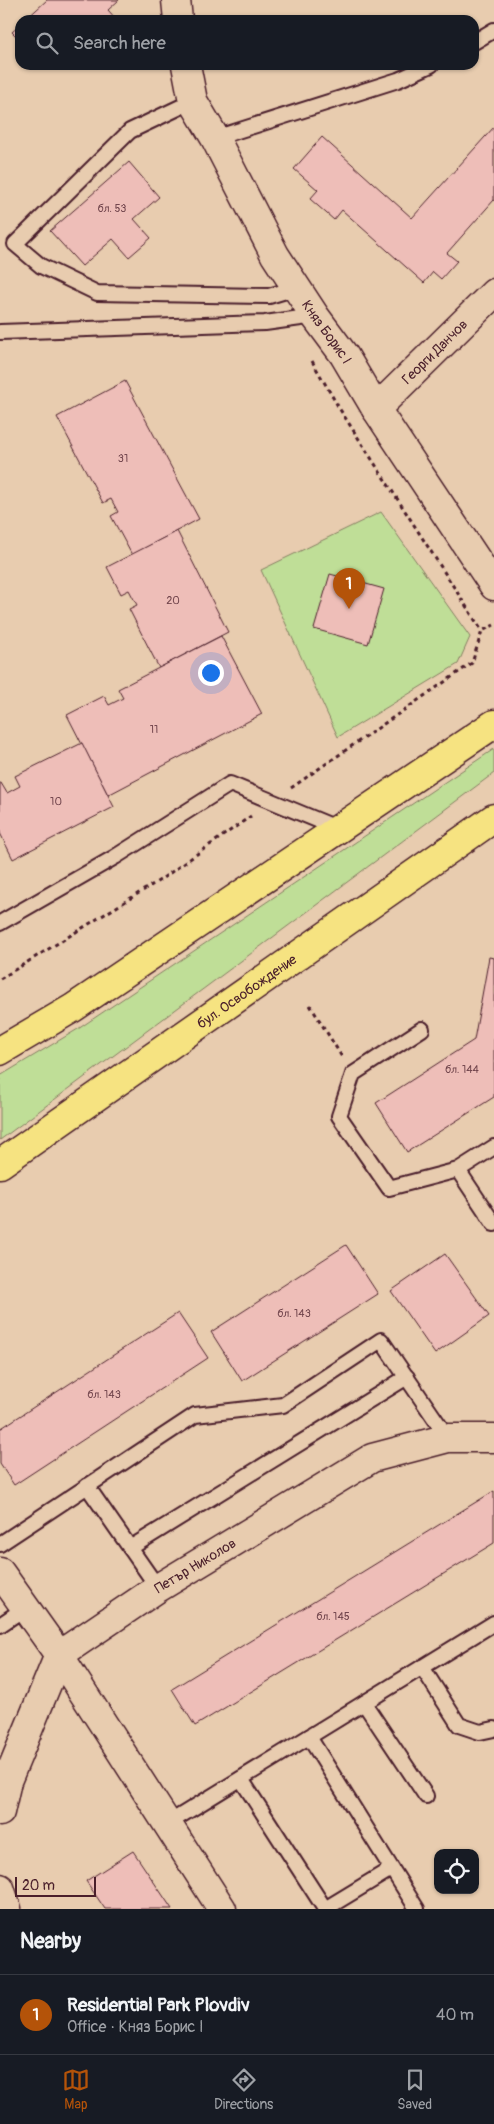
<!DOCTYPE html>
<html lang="en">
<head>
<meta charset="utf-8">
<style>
	body { margin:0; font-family:Pangolin,sans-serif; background:#20242c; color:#f1f3f6 }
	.controls { position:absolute; right:15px; bottom:15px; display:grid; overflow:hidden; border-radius:10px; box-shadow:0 1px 4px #0004 }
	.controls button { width:45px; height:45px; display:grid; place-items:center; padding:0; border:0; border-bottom:1px solid #363941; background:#171b24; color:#f1f3f6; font:25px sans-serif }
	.scale { position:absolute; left:15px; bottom:12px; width:81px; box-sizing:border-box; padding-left:5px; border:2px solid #4a1f2b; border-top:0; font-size:14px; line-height:18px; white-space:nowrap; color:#4a1f2b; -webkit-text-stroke:4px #e8ccaf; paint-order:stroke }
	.you { position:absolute; left:210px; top:672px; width:18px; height:18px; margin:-12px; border:4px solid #fff; border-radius:50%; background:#1a73e8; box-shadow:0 0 0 8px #1a73e833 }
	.badge { display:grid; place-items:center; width:32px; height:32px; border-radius:50%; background:#b45309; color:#fff; font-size:16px; font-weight:700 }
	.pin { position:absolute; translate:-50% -41px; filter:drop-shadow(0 1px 2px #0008) }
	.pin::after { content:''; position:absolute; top:26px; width:18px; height:15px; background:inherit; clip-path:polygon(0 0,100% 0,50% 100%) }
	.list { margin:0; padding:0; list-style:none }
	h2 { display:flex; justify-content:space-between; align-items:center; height:65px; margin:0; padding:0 20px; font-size:21px }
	h2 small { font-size:16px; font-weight:400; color:#9ea1a6 }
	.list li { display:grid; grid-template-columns:32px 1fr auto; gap:15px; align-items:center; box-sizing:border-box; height:80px; padding:0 20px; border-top:1px solid #363941 }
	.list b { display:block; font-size:19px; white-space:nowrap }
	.list p { margin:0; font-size:16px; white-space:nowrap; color:#9ea1a6 }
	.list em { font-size:16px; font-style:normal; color:#9ea1a6 }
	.icon { flex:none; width:28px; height:28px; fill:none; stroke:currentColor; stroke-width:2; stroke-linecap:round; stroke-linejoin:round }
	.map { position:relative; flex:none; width:494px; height:1909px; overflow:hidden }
	.search { position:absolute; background:#171b24; box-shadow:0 1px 4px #0004; left:15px; right:15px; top:15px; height:55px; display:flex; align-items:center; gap:12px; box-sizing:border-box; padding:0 18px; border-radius:15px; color:#9ea1a6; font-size:19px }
	.sheet { height:145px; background:#171b24 }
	nav { display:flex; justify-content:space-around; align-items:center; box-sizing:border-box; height:70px; border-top:1px solid #363941; background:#171b24; font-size:14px; color:#9ea1a6 }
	nav a { display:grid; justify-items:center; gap:2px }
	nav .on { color:#b45309 }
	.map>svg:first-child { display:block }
</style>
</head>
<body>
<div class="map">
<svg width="494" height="1909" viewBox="0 0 494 1909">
	<rect width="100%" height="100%" fill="#e8ccaf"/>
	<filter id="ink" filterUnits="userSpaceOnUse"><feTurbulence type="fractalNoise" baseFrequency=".02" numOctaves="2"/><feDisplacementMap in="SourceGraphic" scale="10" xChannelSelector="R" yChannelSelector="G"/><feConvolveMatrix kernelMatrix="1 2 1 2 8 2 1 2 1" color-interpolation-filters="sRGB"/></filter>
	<g filter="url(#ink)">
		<!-- green -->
		<g fill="#bfde97" stroke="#847e61">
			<path d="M381 512 470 637 458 664 338 737 261 570Z"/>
			<path d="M494 749V773L0 1140V1076L78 1029Z"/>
		</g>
		<!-- building -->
		<g fill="#eebeb8" stroke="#4a1f2b">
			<path d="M47 0H119L108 10 117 20H25Z"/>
			<path d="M20 25V40L12 32Z"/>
			<path d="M494 127V200L447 253 457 261 441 279 433 272 424 283 342 210 334 220 310 199 318 190 294 169 322 137 412 218Z"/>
			<path d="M129 162 159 197 134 219 151 238 129 257 113 239 82 266 50 231Z"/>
			<path d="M125 381 199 519 132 555 111 516 118 512 111 499 103 503 57 417Z"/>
			<path d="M177 531 228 632 159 668 129 609 137 605 129 590 121 594 107 567Z"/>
			<path d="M330 574 384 589 368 644 314 629Z"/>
			<path d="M221 636 262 714 108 795 67 715 104 696 109 705 123 698 118 689Z"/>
			<path d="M82 743 114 807 13 859 0 833V783H1L7 793 20 786 15 776Z"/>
			<path d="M489 957 494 958V1097L407 1152 376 1103 474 1040Z"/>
			<path d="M346 1245 378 1294 242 1381 211 1332Z"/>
			<path d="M445 1254 489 1316 435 1354 391 1291Z"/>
			<path d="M178 1313 208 1358 14 1485 0 1464V1429Z"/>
			<path d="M494 1491V1543L195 1726 172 1689Z"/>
			<path d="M133 1851 172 1909H105L86 1881Z"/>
		</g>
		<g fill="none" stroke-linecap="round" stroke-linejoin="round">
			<!-- lane casing -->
			<g stroke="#4a1f2b" stroke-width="18">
				<g id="lane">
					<path d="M474 42 494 30"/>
					<path d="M193 101 130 131 15 244 41 266 97 293 269 296 296 288"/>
					<path d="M215 138 398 80 431 65"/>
					<path d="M0 332 265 323 315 316"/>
					<path d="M0 923 115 857 230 784 339 829"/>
					<path d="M422 1029 353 1074 339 1116 389 1188 458 1170 494 1147"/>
					<path d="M458 1170 494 1224"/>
					<path d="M87 1486 158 1588"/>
					<path d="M0 1544 195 1415 283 1405 381 1340 448 1438"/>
					<path d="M130 1548 407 1377"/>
					<path d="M0 1625 25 1608"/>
					<path d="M422 1667 459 1725 480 1732 494 1729"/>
					<path d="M364 1703 426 1796"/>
					<path d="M309 1737 417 1909"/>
					<path d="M241 1779 325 1909"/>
					<path d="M167 1824 494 1623"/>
					<path d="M325 1909 391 1869"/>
				</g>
			</g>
			<!-- street casing -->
			<g stroke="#4a1f2b" stroke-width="31">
				<g id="street">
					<path d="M0 1572 59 1655 222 1909"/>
					<path id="s1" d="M0 1812 7 1781 59 1655 158 1588 372 1458 448 1438H494"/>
					<path d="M0 1888 7 1909"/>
				</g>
			</g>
			<!-- secondary casing -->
			<g stroke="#4a1f2b" stroke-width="31">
				<g id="secondary">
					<path d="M176 0 178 20"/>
					<path id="s2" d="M186 65 193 101 215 138 275 255 315 316 344 355 376 409 494 586"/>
					<path id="s3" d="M376 409 494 293"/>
				</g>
			</g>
			<!-- primary casing -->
			<g stroke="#4a1f2b" stroke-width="31">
				<g id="primary">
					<path d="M0 1051 73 1008 494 724"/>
					<path id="s4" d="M0 1164 494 818"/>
				</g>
			</g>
			<!-- path -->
			<g stroke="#4a1f2b" stroke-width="3" stroke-dasharray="4 4" stroke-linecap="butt">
				<path d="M312 361 339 408 482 631"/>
				<path d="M291 788 472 663 482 631 494 625"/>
				<path d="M0 979 160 880 251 816"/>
				<path d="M310 1005 342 1057"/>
			</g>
			<!-- lane -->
			<use href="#lane" stroke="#e8ccaf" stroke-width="14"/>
			<!-- street -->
			<use href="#street" stroke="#e8ccaf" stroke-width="28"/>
			<!-- secondary -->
			<use href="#secondary" stroke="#e8ccaf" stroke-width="28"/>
			<!-- primary -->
			<use href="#primary" stroke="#f6e381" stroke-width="28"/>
		</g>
	</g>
	<g text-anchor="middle" stroke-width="4" stroke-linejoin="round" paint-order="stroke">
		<!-- number labels -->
		<g font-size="11" fill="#73474e">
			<text x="112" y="212">бл. 53</text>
			<text x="123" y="462">31</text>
			<text x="173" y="604">20</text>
			<text x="154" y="733">11</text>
			<text x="56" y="805">10</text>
			<text x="462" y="1073">бл. 144</text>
			<text x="294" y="1317">бл. 143</text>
			<text x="104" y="1398">бл. 143</text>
			<text x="333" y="1620">бл. 145</text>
		</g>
		<!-- street labels -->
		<g font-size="14" fill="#4a1f2b" stroke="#e8ccaf">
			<text dy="5" stroke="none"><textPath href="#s2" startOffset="304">Княз Борис I</textPath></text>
			<text dy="5" stroke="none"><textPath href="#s3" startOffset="82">Георги Данчов</textPath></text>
			<text dy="5" stroke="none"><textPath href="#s4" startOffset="301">бул. Освобождение</textPath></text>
			<text dy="5" stroke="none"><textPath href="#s1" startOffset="331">Петър Николов</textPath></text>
		</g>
	</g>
</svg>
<div class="controls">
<button><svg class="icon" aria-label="locate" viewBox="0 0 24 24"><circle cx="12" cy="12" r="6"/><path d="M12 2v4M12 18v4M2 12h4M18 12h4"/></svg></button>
</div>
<div class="scale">20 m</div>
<div class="you"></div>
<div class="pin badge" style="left:349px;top:609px">1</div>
<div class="search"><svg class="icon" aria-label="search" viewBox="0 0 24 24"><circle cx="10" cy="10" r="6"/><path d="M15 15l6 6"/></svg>Search here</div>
</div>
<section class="sheet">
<h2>Nearby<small></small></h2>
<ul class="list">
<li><span class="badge">1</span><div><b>Residential Park Plovdiv</b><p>Office · Княз Борис I</p></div><em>40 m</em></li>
</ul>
</section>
<nav>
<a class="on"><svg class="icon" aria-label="map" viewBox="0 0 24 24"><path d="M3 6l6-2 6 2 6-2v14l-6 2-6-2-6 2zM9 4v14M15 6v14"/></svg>Map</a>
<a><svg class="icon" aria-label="directions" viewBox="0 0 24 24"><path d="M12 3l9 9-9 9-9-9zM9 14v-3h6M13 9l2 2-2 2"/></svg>Directions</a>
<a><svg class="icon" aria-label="saved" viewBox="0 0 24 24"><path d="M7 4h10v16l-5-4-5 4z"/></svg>Saved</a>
</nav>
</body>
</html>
